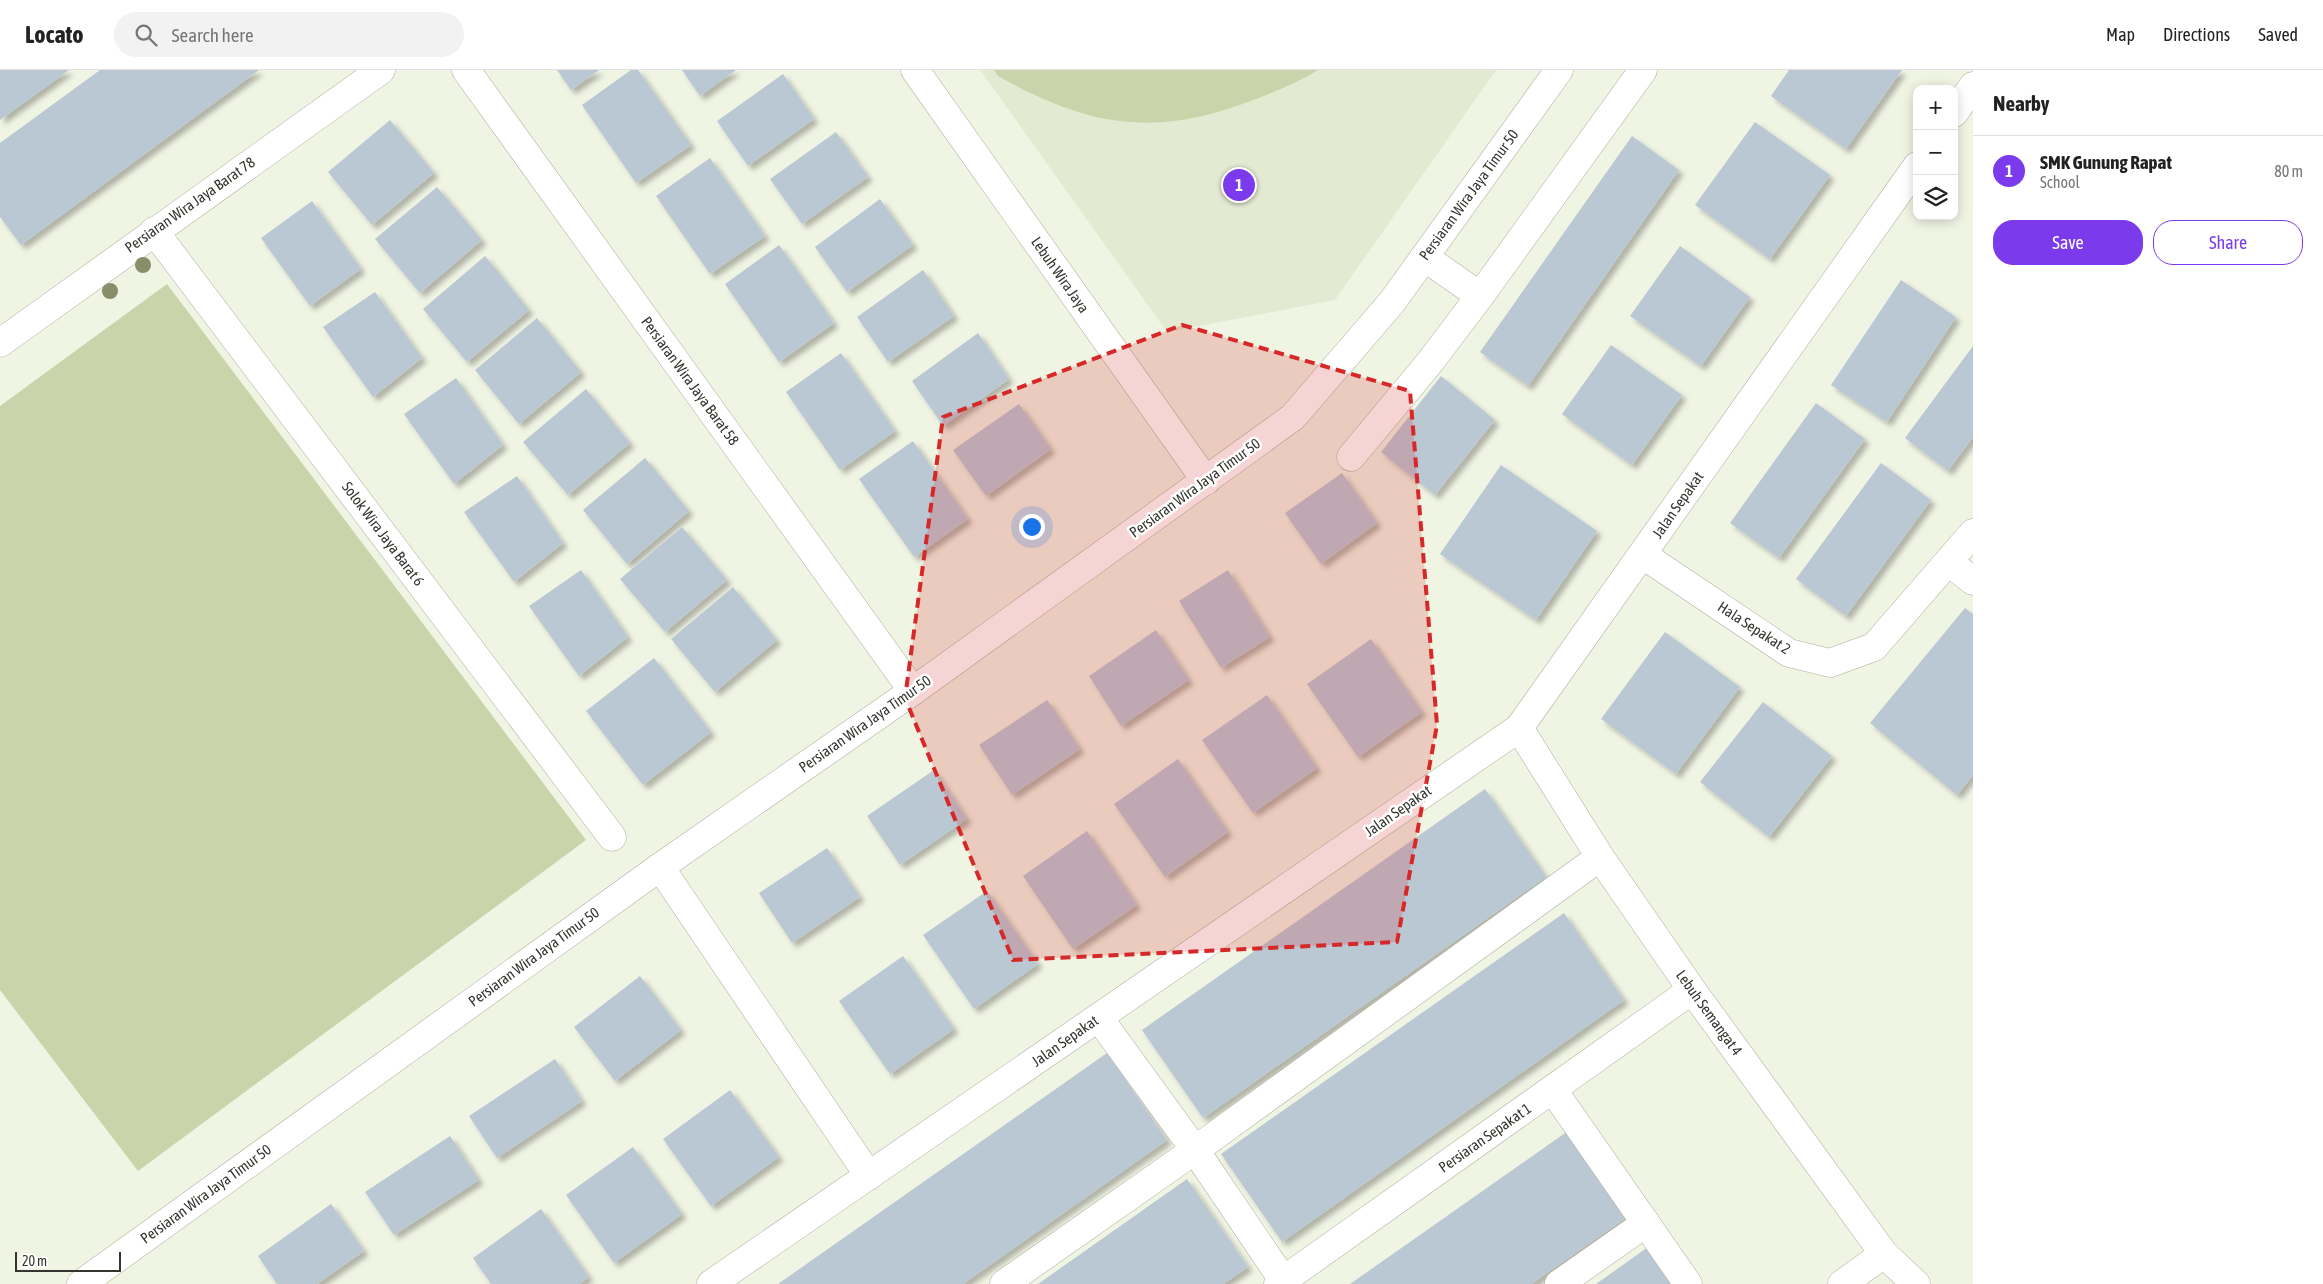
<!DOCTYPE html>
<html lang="en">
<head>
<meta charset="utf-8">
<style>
	body { margin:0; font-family:"Asap Condensed",sans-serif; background:#f2f2f2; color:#222 }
	.controls { position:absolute; right:15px; top:15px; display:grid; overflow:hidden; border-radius:10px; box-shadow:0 2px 12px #0003 }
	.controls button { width:45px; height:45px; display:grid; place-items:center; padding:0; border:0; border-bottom:1px solid #e0e0e0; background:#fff; color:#222; font:25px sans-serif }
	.scale { position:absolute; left:15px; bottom:12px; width:106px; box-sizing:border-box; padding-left:5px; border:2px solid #33352e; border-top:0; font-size:14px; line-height:18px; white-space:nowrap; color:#33352e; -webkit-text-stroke:4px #fff; paint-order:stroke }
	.you { position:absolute; left:1031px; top:456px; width:18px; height:18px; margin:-12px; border:4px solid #fff; border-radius:50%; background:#1a73e8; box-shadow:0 0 0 8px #1a73e833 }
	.badge { display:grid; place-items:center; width:32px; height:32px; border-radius:50%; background:#7c3aed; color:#fff; font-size:16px; font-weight:700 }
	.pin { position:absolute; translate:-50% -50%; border:2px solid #fff; box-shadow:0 1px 5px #0006 }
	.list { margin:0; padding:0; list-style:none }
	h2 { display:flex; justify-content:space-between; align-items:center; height:65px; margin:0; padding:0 20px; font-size:21px }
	h2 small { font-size:16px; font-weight:400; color:#767676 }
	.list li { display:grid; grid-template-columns:32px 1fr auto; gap:15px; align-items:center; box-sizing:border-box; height:70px; padding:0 20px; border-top:1px solid #e0e0e0 }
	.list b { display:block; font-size:19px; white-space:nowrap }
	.list p { margin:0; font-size:16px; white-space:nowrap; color:#767676 }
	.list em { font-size:16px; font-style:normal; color:#767676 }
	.actions { display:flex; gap:10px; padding:15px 20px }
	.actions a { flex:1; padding:11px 0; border:1px solid #7c3aed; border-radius:20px; text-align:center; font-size:18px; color:#7c3aed }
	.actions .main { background:#7c3aed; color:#fff }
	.icon { flex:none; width:28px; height:28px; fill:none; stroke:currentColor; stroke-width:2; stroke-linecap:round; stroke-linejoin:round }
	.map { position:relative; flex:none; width:1973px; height:1214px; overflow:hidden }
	header { display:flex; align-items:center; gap:30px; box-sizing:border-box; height:70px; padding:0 25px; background:#fff; border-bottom:1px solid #e0e0e0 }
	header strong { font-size:24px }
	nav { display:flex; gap:28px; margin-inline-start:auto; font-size:18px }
	.search { width:350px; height:45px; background:#f2f2f2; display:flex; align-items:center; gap:12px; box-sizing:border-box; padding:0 18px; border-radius:28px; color:#767676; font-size:19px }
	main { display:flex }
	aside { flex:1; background:#fff }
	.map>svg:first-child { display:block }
</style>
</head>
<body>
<header>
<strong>Locato</strong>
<div class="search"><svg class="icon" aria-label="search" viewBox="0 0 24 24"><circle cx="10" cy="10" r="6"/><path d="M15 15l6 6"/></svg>Search here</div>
<nav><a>Map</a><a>Directions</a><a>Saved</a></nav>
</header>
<main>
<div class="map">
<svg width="1973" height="1214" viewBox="0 0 1973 1214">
	<defs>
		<filter id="shadow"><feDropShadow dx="4.5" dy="4.5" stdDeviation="2.5" flood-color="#0004"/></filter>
	</defs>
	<rect width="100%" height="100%" fill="#f0f4e3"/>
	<!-- built -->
	<path fill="#e4e9d2" d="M980 0H1496L1335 230 1167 262Z"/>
	<!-- green -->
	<g fill="#cad3aa">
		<path d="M994 0H1318C1299 12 1277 21 1256 29 1157 68 1090 58 998 6Z"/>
		<path d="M167 214 586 770 138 1101 0 920V336Z"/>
	</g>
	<!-- building -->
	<g fill="#bac8d4" filter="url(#shadow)">
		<path d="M0 0H69L0 50Z"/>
		<path d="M100 0H259L21 175 0 147V73Z"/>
		<path d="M557 0H599L571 20Z"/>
		<path d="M631 0H638L691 75 636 113 582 35Z"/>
		<path d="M682 0H736L700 26Z"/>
		<path d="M1789 0H1902L1846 79 1771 26Z"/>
		<path d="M783 4 814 49 748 96 717 51Z"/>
		<path d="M390 50 434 103 372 155 328 102Z"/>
		<path d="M1755 52 1830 105 1770 189 1695 135Z"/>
		<path d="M836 62 868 107 802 154 770 109Z"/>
		<path d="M1632 66 1679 100 1528 316 1480 282Z"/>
		<path d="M710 88 765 166 710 204 656 126Z"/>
		<path d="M437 117 482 170 420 223 375 169Z"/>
		<path d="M880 129 913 175 847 222 815 177Z"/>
		<path d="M312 131 361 199 310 236 261 168Z"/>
		<path d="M779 175 834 253 779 292 725 214Z"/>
		<path d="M1680 176 1750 227 1701 296 1630 246Z"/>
		<path d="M485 186 529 240 467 292 423 239Z"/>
		<path d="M923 200 954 246 888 292 857 247Z"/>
		<path d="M1901 210 1956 247 1887 352 1831 315Z"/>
		<path d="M375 222 422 288 373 327 323 257Z"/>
		<path d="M537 248 581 302 519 354 475 300Z"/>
		<path d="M978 263 1009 309 943 356 912 311Z"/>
		<path d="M1611 275 1682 325 1632 395 1562 344Z"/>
		<path d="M1973 276V367L1948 401 1905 368Z"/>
		<path d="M841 283 895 361 840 400 786 322Z"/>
		<path d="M1441 306 1495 350 1435 425 1381 382Z"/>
		<path d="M456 308 503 375 454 414 404 344Z"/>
		<path d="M586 319 630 373 568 425 523 372Z"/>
		<path d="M1816 333 1865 369 1779 488 1730 453Z"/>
		<path d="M1019 334 1051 379 986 426 953 380Z"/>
		<path d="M913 371 968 449 914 487 859 409Z"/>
		<path d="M645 388 689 441 627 494 583 440Z"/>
		<path d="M1881 393 1931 430 1846 546 1796 509Z"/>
		<path d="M1501 395 1597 461 1536 550 1440 484Z"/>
		<path d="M1342 403 1377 453 1321 494 1285 443Z"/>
		<path d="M517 406 563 473 514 512 464 442Z"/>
		<path d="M682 457 727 510 665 562 620 509Z"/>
		<path d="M581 500 628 567 579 606 529 536Z"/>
		<path d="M1228 500 1270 567 1221 598 1179 531Z"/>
		<path d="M733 517 777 570 715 622 671 569Z"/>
		<path d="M1965 538 1973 544V705L1957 725 1870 653Z"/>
		<path d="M1156 560 1189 610 1121 656 1089 606Z"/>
		<path d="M1665 562 1740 617 1676 704 1601 649Z"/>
		<path d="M1371 569 1422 642 1358 687 1307 614Z"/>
		<path d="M654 588 711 662 643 715 586 641Z"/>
		<path d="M1267 625 1317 698 1253 743 1202 670Z"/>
		<path d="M1047 630 1080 679 1012 725 979 675Z"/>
		<path d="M1763 632 1832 686 1769 767 1700 712Z"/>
		<path d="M1178 689 1228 762 1165 807 1114 734Z"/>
		<path d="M934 700 967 749 900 795 867 746Z"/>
		<path d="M1485 719 1546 807 1203 1048 1142 960Z"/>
		<path d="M1087 761 1137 835 1073 879 1023 806Z"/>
		<path d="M827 778 860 827 792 873 759 823Z"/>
		<path d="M987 821 1038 894 974 939 923 865Z"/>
		<path d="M1564 843 1624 930 1282 1172 1221 1084Z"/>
		<path d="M903 886 954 959 890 1004 839 931Z"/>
		<path d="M640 906 681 960 615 1011 574 957Z"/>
		<path d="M1107 983 1167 1070 963 1214H778Z"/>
		<path d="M555 989 582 1031 497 1088 469 1046Z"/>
		<path d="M730 1020 779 1087 711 1136 663 1069Z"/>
		<path d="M1568 1061 1627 1147 1531 1214H1350Z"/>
		<path d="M450 1066 479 1110 394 1165 365 1122Z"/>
		<path d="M633 1077 682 1144 614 1193 566 1125Z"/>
		<path d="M1187 1109 1248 1197 1223 1214H1038Z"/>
		<path d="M331 1134 364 1181 317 1214H277L258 1186Z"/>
		<path d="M541 1139 589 1207 579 1214H491L473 1188Z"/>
		<path d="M1648 1177 1674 1214H1596Z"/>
	</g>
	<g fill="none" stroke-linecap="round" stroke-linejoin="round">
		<!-- minor casing -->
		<g stroke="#acb0a0" stroke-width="29">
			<g id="minor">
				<path d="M466 0 913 621"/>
				<path d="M915 0 1206 411"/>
				<path d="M1954 43 1973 16"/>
				<path d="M154 161 612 767"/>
				<path d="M1424 187 1480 226"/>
				<path d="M0 273 381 0"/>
				<path d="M1351 387 1430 292 1480 226 1643 0"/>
				<path d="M1643 485 1789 583 1830 593 1874 577 1973 463"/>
				<path d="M1949 492 1973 511"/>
				<path d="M1519 658 1600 787 1692 920 1884 1184 1916 1214"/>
				<path d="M660 797 869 1106"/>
				<path d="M1099 948 1195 1080 1283 1210"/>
				<path d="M1553 1020 1688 1214"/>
				<path d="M81 1214 660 797 913 621 1293 347 1392 232 1559 0"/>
				<path d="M711 1214 1519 658 1917 96"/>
				<path d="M1004 1214 1195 1080 1600 787"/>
				<path d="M1278 1214 1692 920"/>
				<path d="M1559 1214 1646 1153"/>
				<path d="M1842 1214 1884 1184"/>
			</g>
		</g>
		<!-- minor -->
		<use href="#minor" stroke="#fff" stroke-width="28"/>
	</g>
	<!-- trees -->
	<g fill="#898e69">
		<circle cx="143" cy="195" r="8"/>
		<circle cx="110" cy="221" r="8"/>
	</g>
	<!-- marked area -->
	<path fill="#d62828" fill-opacity="0.2" stroke="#d62828" stroke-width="4" stroke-dasharray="10 6" stroke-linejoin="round" d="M1182 255 1410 321 1437 655 1397 872 1013 890 905 628 943 347Z"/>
	<g text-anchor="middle" stroke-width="5" stroke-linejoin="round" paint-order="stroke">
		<!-- street labels -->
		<g font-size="15" fill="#33352e" stroke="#fff">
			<text transform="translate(1469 125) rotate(-54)" y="5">Persiaran Wira Jaya Timur 50</text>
			<text transform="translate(190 135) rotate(-35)" y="5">Persiaran Wira Jaya Barat 78</text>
			<text transform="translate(1060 205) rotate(55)" y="5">Lebuh Wira Jaya</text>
			<text transform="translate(690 311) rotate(54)" y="5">Persiaran Wira Jaya Barat 58</text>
			<text transform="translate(1195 418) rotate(-36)" y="5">Persiaran Wira Jaya Timur 50</text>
			<text transform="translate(1678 435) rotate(-55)" y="5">Jalan Sepakat</text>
			<text transform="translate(383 464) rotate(53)" y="5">Solok Wira Jaya Barat 6</text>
			<text transform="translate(1754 558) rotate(33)" y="5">Hala Sepakat 2</text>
			<text transform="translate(865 654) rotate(-35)" y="5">Persiaran Wira Jaya Timur 50</text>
			<text transform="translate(1398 741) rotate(-35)" y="5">Jalan Sepakat</text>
			<text transform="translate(534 887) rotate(-36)" y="5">Persiaran Wira Jaya Timur 50</text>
			<text transform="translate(1709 943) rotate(54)" y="5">Lebuh Semangat 4</text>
			<text transform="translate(1065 971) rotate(-35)" y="5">Jalan Sepakat</text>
			<text transform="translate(1485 1068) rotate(-35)" y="5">Persiaran Sepakat 1</text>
			<text transform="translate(206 1124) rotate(-36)" y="5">Persiaran Wira Jaya Timur 50</text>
		</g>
	</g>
</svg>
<div class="controls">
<button>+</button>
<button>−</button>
<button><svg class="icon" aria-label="layers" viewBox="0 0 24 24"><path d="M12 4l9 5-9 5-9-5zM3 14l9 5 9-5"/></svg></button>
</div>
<div class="scale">20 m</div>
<div class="you"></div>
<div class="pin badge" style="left:1239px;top:115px">1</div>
</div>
<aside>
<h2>Nearby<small></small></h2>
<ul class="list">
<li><span class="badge">1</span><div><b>SMK Gunung Rapat</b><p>School</p></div><em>80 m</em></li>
</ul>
<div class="actions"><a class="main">Save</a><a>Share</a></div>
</aside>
</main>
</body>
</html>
